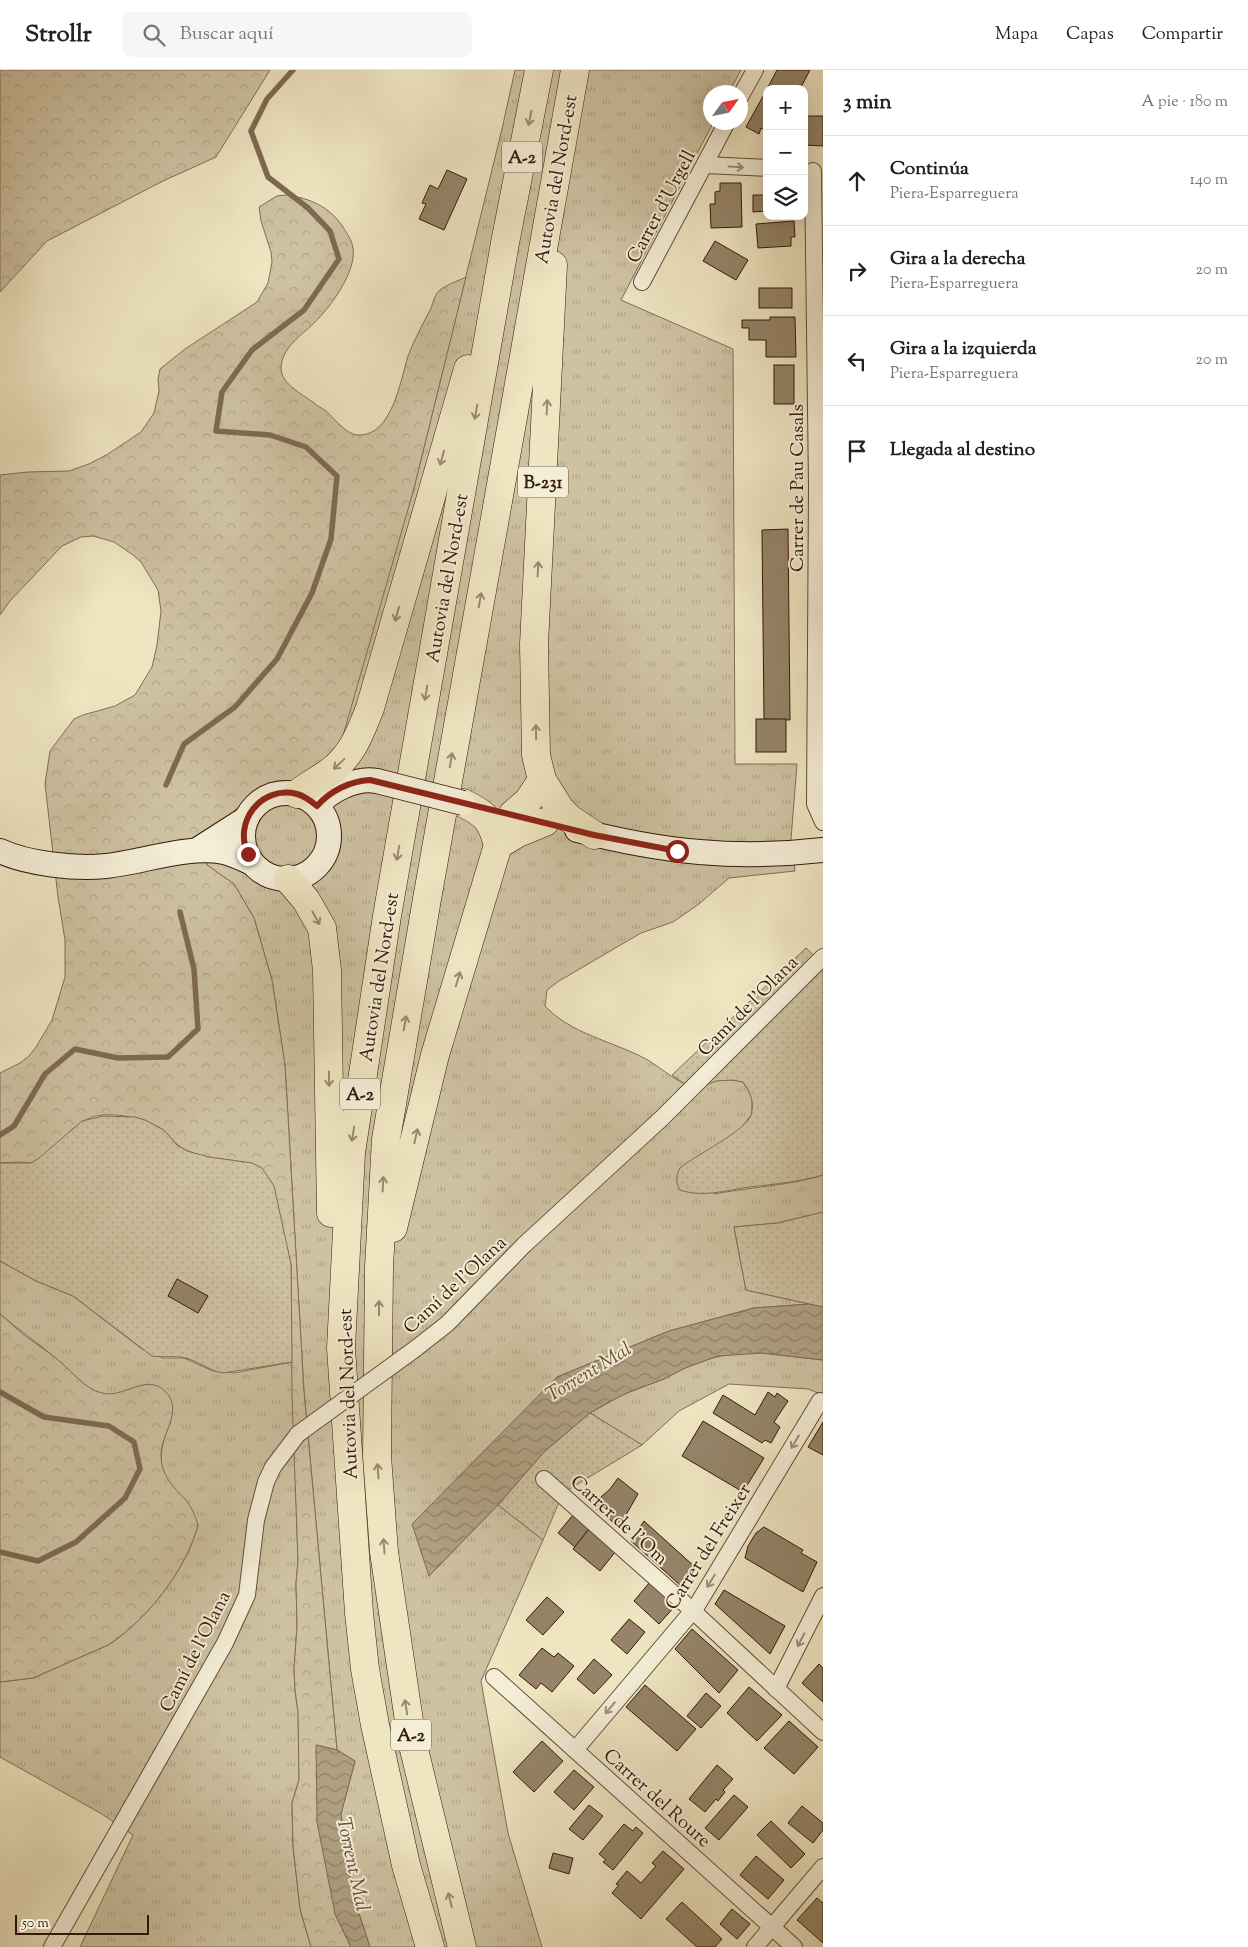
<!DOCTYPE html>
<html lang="es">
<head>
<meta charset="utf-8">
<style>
	body { margin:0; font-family:"Sorts Mill Goudy",serif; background:#f6f6f6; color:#222 }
	.controls { position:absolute; right:15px; top:15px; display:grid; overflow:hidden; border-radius:10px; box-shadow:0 5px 20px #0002 }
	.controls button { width:45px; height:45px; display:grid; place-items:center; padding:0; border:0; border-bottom:1px solid #e0e0e0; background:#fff; color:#222; font:25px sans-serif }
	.compass { position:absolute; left:703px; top:15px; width:45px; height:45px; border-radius:50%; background:#fff; box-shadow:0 5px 20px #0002; rotate:57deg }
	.scale { position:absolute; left:15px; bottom:12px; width:134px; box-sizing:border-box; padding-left:5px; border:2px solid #341a09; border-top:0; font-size:14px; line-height:18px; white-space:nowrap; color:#341a09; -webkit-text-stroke:4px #f4eed7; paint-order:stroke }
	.stop { position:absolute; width:15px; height:15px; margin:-11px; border:4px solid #8f2418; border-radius:50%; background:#fff }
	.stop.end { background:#8f2418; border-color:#fff; box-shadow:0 1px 5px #0008 }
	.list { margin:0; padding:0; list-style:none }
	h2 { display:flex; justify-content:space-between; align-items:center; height:65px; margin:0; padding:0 20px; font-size:21px }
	h2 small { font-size:16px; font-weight:400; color:#767676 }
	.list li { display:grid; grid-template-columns:32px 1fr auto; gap:15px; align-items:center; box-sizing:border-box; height:90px; padding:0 20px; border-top:1px solid #e0e0e0 }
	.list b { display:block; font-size:19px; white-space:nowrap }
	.list p { margin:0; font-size:16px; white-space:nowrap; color:#767676 }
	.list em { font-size:16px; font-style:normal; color:#767676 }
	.icon { flex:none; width:28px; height:28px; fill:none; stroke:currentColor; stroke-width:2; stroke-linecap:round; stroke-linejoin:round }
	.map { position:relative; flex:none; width:823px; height:1877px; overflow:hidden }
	header { display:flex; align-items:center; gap:30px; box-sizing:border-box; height:70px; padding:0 25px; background:#fff; border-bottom:1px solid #e0e0e0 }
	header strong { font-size:24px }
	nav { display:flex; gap:28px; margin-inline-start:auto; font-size:18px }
	.search { width:350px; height:45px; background:#f6f6f6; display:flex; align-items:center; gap:12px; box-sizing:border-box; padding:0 18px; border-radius:10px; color:#767676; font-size:19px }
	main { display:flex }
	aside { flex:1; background:#fff }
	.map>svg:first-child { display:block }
</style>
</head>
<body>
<header>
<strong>Strollr</strong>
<div class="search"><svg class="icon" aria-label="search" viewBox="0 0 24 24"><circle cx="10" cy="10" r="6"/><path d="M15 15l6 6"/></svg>Buscar aquí</div>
<nav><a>Mapa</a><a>Capas</a><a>Compartir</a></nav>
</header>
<main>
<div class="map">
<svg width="823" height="1877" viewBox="0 0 823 1877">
	<defs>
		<pattern id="grass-tufts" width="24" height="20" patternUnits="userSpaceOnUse" patternTransform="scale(1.25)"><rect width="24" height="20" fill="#cec2a2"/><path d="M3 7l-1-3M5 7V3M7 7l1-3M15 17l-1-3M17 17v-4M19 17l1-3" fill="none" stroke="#b2a68a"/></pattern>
		<pattern id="forest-crowns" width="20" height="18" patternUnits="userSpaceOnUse" patternTransform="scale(1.25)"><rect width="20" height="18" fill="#cec2a2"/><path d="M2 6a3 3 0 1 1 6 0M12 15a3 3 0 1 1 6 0" fill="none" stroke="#b2a68a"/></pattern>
		<pattern id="park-dots" width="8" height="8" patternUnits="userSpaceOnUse" patternTransform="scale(1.25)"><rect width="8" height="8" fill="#cec2a2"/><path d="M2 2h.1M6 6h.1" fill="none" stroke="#b2a68a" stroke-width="1.8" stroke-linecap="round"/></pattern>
		<pattern id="water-waves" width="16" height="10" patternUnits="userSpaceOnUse" patternTransform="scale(1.25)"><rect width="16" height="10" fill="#afa082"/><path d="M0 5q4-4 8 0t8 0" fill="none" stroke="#8f8269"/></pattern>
	</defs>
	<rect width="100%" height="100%" fill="#eee5c1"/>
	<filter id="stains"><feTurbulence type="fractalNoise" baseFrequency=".004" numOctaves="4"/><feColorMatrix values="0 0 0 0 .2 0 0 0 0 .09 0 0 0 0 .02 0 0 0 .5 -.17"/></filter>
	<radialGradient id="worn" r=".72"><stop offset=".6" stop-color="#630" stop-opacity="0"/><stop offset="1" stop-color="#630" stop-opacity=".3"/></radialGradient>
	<!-- grass -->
	<g fill="url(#grass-tufts)" stroke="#816e56">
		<path d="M515 0H741L729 22H710V52L713 53 621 230 733 279 735 694H797L791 769 795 801 729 808 699 834 673 852 641 863 559 911 547 920 545 936C571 964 612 971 646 989 657 995 677 1012 688 1015 700 1019 705 1013 716 1011 725 1009 735 1010 743 1012L752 1027V1044L742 1057 714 1124C750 1117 788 1116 823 1105V1142L778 1153 734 1157 746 1220 809 1234 754 1238 669 1261 557 1307 429 1506 498 1435 543 1470 481 1611 508 1763 542 1877H370L352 1822 341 1744 355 1691 337 1680 304 1322 285 995 272 910 254 848 234 814 207 795 204 764 224 751 234 741 263 718 281 712 413 422 502 59Z"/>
		<path d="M0 1191 36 1211 73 1226 142 1279 163 1288H184L213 1301 234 1303 292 1292 298 1491 296 1513 297 1556 294 1599 295 1620 298 1642 299 1710 292 1733 293 1776 300 1839 311 1877H80L133 1765 102 1744 0 1687V1612L33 1608 108 1575C147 1550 186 1500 198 1455 193 1446 189 1435 183 1428 180 1425 177 1423 174 1420 155 1396 160 1377 171 1351L149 1314C136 1316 120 1325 108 1325 88 1324 72 1301 58 1290 39 1274 19 1260 0 1244Z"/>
		<path d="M762 1283 823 1290V1325L808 1319 729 1314 679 1341 642 1375 590 1343 622 1325 664 1309 685 1298 709 1289 729 1284Z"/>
	</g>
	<!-- forest -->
	<g fill="url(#forest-crowns)" stroke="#816e56">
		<path d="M0 0H270L216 87 161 112 47 171 0 222Z"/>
		<path d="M286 125C310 128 330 137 343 157 347 164 352 170 353 178 357 201 330 238 314 253 301 266 282 277 281 298 281 314 302 324 314 333 317 336 322 338 326 341 335 349 346 365 359 365 392 366 401 309 408 286 414 270 423 254 431 238 433 233 435 224 439 221 445 215 458 211 466 207L413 422 340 676 300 709 263 718 234 741 224 751 204 764 207 795 234 814 254 848 272 910 285 995 304 1322 337 1680 317 1675 335 1844 351 1877H311L300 1839 293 1776 292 1733 299 1710 298 1642 295 1620 294 1599 297 1556 296 1513 298 1491 292 1326 291 1194 262 1098C239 1087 211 1092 188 1081 178 1077 172 1069 165 1062 150 1048 111 1041 92 1047 69 1055 48 1089 31 1093 27 1093 23 1092 19 1092 13 1092 6 1093 0 1093V1003L20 993 29 986 36 977 52 950 65 907V870L58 827 45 714 50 681 74 649 83 645 115 636 135 625 152 597 157 575 161 541 158 520 141 492 133 485 114 472 93 466 81 467 62 476 9 532 0 545V405L28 402 69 401 89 394 108 384 141 362 154 343 159 321 158 309 160 299 185 279 257 232 268 213 272 192 271 182 261 151 259 137 277 126Z"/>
		<path d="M0 1244C8 1250 15 1258 23 1264 34 1273 46 1280 57 1289 71 1300 84 1319 102 1323 123 1329 147 1302 166 1322 184 1341 160 1365 161 1386 161 1404 172 1416 184 1428 191 1436 195 1445 198 1455 186 1500 147 1550 108 1575L33 1608 0 1612Z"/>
	</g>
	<!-- park -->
	<g fill="url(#park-dots)" stroke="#816e56">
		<path d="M806 878 823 894V1105C799 1112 775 1114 750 1117 726 1120 704 1128 680 1120 676 1112 675 1107 680 1098 694 1086 747 1060 751 1045 755 1032 750 1022 743 1012L732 1010 716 1011 700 1018 686 1015 672 1005Z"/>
		<path d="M103 1046 135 1047 145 1050 164 1060 177 1075 187 1081 209 1087 252 1093 262 1098 274 1116 291 1194 292 1292 223 1303C209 1301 199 1291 185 1288 174 1285 163 1288 152 1286L73 1226 36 1211 0 1191V1093H31L39 1088 82 1051Z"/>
		<path d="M823 1142V1237L746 1220 734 1157 778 1153Z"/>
		<path d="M590 1343 642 1375 563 1423 543 1470 498 1435 544 1382Z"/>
	</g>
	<!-- water -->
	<g fill="url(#water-waves)" stroke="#7e6a52">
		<path d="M809 1234 823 1237V1290L762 1283 718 1286 685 1298 664 1309 629 1322 607 1333 590 1343 544 1382 498 1435 429 1506 412 1454 557 1307 669 1261 754 1238Z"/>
		<path d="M316 1675 337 1680 355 1691 341 1744 352 1822 370 1877H351L335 1844 317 1752Z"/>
	</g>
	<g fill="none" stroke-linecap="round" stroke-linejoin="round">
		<!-- stream -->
		<g stroke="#7e6a52" stroke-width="5.5">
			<path d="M166 715 184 674 235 637 277 589 312 523 331 469 337 406 306 377 270 365 216 361 222 322 252 280 304 240 339 189 330 161 308 138 268 107 251 61 267 29 293 0"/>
			<path d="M0 1065 14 1056 45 1004 75 979 118 988 168 987 198 959 194 899 180 842"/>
			<path d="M0 1322 44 1347 109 1356 134 1372 140 1399 125 1428 76 1472 38 1491 0 1482"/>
		</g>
	</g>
	<!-- building -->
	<g fill="#958469" stroke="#341a09">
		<path d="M777 0H810L800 19H767Z"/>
		<path d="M767 19V61L761 58 759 64 746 57Z"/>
		<path d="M807 46H823V76L804 75V48Z"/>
		<path d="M447 100 467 109 444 160 419 149 426 134 422 133 430 115 438 119Z"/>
		<path d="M720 113H741L742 157 711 158 710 134H715V122L720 121Z"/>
		<path d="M764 120H767V141L753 142V125H764Z"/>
		<path d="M794 151 795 167H791V176L758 178 756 154Z"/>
		<path d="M715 171 748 190 736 210 703 191Z"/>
		<rect x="759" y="218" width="33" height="20"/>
		<path d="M770 247H795L796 287H766V270H749V258H742V250H770Z"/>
		<rect x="774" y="295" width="20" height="39"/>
		<path d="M788 459 790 650 764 649 762 460Z"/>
		<rect x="756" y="649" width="30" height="33"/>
		<path d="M177 1209 208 1226 198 1243 168 1226Z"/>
		<path d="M768 1322 775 1327 777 1323 788 1331 774 1352 780 1357 771 1373 765 1370 762 1373 713 1343 723 1325 755 1345Z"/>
		<path d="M703 1351 764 1388 743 1422 682 1386Z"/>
		<path d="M823 1352V1385L808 1377Z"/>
		<path d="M618 1408 638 1424 619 1457 592 1435 610 1419Z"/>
		<path d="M573 1445 589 1459 575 1477 558 1463Z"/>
		<path d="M644 1451 695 1497 681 1516 631 1471Z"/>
		<path d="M764 1457 803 1480 801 1483 817 1492 803 1522 745 1488 748 1476 756 1463Z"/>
		<path d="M589 1459 616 1481 600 1501 573 1479Z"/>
		<path d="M650 1512 676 1535 659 1554 634 1531Z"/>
		<path d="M724 1520 785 1556 770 1584 715 1534Z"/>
		<path d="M547 1527 564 1542 543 1565 526 1550Z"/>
		<path d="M629 1549 645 1562 627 1584 611 1570Z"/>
		<path d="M692 1559 738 1600 719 1623 675 1579Z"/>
		<path d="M542 1578 554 1587 558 1583 574 1596 552 1622 541 1613 536 1619 519 1605Z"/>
		<path d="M594 1589 612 1605 594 1624 577 1609Z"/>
		<path d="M819 1594 823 1598V1632L802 1613Z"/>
		<path d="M645 1615 696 1659 677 1681 626 1637Z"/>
		<path d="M749 1617 782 1645 757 1671 727 1643Z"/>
		<path d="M706 1623 721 1636 701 1658 687 1646Z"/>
		<path d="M789 1651 818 1677 794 1704 764 1678Z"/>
		<path d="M542 1671 563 1691 534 1722 513 1702Z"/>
		<path d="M717 1695 733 1709 723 1720 725 1722 718 1731 716 1729 705 1742 689 1729Z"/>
		<path d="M574 1700 594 1717 574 1740 554 1722Z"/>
		<path d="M734 1725 748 1737 719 1770 705 1758Z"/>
		<path d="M589 1735 603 1746 583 1770 569 1759Z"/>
		<path d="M802 1736 823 1753V1760L813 1773 788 1753Z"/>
		<path d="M771 1751 805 1784 791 1798 757 1765Z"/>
		<path d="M624 1754 633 1761 636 1757 643 1763 613 1800 603 1792 606 1790 599 1784Z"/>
		<path d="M663 1781 684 1799 641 1849 612 1823 619 1815 616 1814 627 1801 641 1813 656 1796 652 1793Z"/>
		<path d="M553 1783 573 1788 569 1804 549 1798Z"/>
		<path d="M756 1786 784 1810 768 1829 740 1805Z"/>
		<path d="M817 1828 823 1833V1873L797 1850Z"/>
		<path d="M682 1832 722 1869 715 1877H697L666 1849Z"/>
		<path d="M732 1839 750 1854 737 1869 720 1854Z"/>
	</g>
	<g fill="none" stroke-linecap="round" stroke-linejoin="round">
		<!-- minor casing -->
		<g stroke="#624d37" stroke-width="18">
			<g id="minor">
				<path d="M740 27 755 0"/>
				<path d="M705 95 767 98"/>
				<path d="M813 101 817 416 815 734 823 752"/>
				<path d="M642 212 727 52"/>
				<path d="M415 1279 447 1254 524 1175 662 1048 823 887"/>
				<path d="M544 1409 693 1541 823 1662"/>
				<path d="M494 1607 794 1877"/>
				<path d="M776 1619 823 1526"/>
				<path d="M575 1680 696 1537 820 1331"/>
				<path d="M52 1877 225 1573 247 1525 256 1450 266 1412 273 1397 298 1364"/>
				<path d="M755 1877 823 1797"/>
			</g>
		</g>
		<!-- secondary casing -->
		<g stroke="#341a09" stroke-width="26">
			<g id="secondary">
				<circle cx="286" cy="766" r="43"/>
				<path d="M317 735C331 720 356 707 377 711"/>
				<path d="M577 760C662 782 736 790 823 780"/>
				<path d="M197 780 247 748"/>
				<path d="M0 781C28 794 75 799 106 796 143 792 187 775 224 782 233 784 243 789 252 793"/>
			</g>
		</g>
		<!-- motorway casing -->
		<g stroke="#341a09" stroke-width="29">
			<g id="motorway">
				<path d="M553 195 534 574 536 685 542 710 560 739 570 749 594 765"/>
				<path d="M297 724C307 716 317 711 327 704 351 688 360 664 370 638L468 299"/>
				<path d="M513 744 528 731 542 710"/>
				<path d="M498 775 518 763 545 752"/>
				<path d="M288 809 306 830 322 858 327 900 331 1143"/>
				<path d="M393 1158 435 985 498 775C491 750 486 744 463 733"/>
				<path d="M430 1877 406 1795 375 1655 365 1599 359 1543 341 1278 351 1083 387 846 505 173 539 0"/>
				<path d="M462 1877 412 1671 384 1482 377 1386 379 1197 386 1069 427 829 575 0"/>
			</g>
		</g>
		<!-- minor -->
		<use href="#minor" stroke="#f4eed7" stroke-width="16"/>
		<!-- secondary -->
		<use href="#secondary" stroke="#f4eed7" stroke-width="24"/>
		<!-- motorway -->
		<use href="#motorway" stroke="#eee5c1" stroke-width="28"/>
		<!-- minor-bridge casing -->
		<g stroke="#624d37" stroke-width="18" stroke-linecap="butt">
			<path id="minor-bridge" d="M298 1364 415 1279"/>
		</g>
		<!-- secondary-bridge casing -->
		<g stroke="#341a09" stroke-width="26" stroke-linecap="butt">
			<path id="secondary-bridge" d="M377 711 463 733"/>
		</g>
		<!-- minor-bridge -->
		<use href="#minor-bridge" stroke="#f4eed7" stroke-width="16"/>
		<!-- secondary-bridge -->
		<use href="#secondary-bridge" stroke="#f4eed7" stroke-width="24"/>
	</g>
	<!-- one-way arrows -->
	<defs><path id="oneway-shaft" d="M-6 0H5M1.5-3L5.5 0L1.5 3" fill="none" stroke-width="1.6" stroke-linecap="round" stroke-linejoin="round" transform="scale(1.25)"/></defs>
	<g stroke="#9a8a6e">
		<use href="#oneway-shaft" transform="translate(530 48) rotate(101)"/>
		<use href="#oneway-shaft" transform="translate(547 337) rotate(-87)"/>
		<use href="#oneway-shaft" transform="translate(476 342) rotate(100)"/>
		<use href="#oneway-shaft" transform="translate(442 388) rotate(106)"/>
		<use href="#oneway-shaft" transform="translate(538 499) rotate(-87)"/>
		<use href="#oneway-shaft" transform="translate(480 530) rotate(-80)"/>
		<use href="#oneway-shaft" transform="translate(397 544) rotate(106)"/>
		<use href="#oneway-shaft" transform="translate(426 623) rotate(100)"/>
		<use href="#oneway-shaft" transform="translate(536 662) rotate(-91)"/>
		<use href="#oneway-shaft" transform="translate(451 690) rotate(-80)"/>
		<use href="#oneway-shaft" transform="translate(339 694) rotate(137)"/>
		<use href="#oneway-shaft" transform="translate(398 783) rotate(100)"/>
		<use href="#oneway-shaft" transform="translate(316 848) rotate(61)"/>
		<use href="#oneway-shaft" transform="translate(458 909) rotate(-73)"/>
		<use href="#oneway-shaft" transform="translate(405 953) rotate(-80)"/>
		<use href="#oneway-shaft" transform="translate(329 1009) rotate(89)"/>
		<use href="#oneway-shaft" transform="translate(353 1064) rotate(99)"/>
		<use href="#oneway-shaft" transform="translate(416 1066) rotate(-77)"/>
		<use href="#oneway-shaft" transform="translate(383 1114) rotate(-87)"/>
		<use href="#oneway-shaft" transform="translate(379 1238) rotate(-90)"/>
		<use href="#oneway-shaft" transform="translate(378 1401) rotate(-94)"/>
		<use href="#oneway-shaft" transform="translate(384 1476) rotate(-94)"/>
		<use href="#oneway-shaft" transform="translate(406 1637) rotate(-99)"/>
		<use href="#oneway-shaft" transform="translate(450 1830) rotate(-104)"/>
	</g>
	<g stroke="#9e8f7a">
		<use href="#oneway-shaft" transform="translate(736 97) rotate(3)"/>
		<use href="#oneway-shaft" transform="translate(795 1372) rotate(121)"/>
		<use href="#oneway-shaft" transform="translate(711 1511) rotate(121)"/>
		<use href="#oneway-shaft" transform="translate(801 1570) rotate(117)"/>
		<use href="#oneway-shaft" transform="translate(610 1638) rotate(130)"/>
	</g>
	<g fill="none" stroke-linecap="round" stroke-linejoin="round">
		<!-- route -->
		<path stroke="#8f2418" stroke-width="6" d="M248 784C233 752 261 715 297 724 305 726 311 731 317 736 330 721 350 711 370 710L594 765 677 781"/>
	</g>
	<g text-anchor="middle" stroke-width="4" stroke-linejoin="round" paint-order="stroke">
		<!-- shield labels -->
		<g fill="#f4eed7" stroke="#6e5a47" stroke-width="1">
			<rect x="502" y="71.5" width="40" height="31" rx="4"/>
			<rect x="518" y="396.5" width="50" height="31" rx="4"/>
			<rect x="340" y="1008.5" width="40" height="31" rx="4"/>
			<rect x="391" y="1649.5" width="40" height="31" rx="4"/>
		</g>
		<g font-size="18" font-weight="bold" fill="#341a09">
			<text x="522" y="93">A-2</text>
			<text x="543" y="418">B-231</text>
			<text x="360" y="1030">A-2</text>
			<text x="411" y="1671">A-2</text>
		</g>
		<!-- street labels -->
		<g font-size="19" fill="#341a09" stroke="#f4eed7">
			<text transform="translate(555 109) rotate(-80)" y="7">Autovia del Nord-est</text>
			<text transform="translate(660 136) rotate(-62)" y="7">Carrer d'Urgell</text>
			<text transform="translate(796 418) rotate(-90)" y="7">Carrer de Pau Casals</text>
			<text transform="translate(446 508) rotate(-80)" y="7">Autovia del Nord-est</text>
			<text transform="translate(378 907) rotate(-81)" y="7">Autovia del Nord-est</text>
			<text transform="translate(747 935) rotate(-45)" y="7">Camí de l'Olana</text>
			<text transform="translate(454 1214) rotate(-43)" y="7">Camí de l'Olana</text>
			<text transform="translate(347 1324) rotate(-92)" y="7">Autovia del Nord-est</text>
			<text transform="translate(620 1449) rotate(42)" y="7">Carrer de l'Om</text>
			<text transform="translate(707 1476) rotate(-58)" y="7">Carrer del Freixer</text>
			<text transform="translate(194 1581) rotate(-63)" y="7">Camí de l'Olana</text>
			<text transform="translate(658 1727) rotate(42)" y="7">Carrer del Roure</text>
		</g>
		<!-- water labels -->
		<g font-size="20" font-style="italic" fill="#655039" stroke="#f4eed7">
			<text transform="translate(588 1301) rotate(-31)" y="7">Torrent Mal</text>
			<text transform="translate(354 1794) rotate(78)" y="7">Torrent Mal</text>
		</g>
	</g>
	<rect width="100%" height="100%" filter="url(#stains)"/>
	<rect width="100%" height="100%" fill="url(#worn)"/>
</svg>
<div class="controls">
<button>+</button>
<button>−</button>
<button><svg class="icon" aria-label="layers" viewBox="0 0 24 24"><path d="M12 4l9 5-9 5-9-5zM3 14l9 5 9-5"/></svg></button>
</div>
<svg class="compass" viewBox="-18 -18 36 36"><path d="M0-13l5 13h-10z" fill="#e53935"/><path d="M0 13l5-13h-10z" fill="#767676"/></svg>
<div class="scale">50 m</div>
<div class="stop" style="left:677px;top:781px"></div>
<div class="stop end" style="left:248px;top:784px"></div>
</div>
<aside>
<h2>3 min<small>A pie · 180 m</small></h2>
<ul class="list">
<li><svg class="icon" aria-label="ahead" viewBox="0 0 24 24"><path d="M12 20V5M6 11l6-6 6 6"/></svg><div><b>Continúa</b><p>Piera-Esparreguera</p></div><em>140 m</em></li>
<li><svg class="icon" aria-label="right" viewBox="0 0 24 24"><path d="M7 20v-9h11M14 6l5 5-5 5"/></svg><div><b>Gira a la derecha</b><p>Piera-Esparreguera</p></div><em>20 m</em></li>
<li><svg class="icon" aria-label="left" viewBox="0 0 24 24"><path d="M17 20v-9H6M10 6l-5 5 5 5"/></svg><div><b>Gira a la izquierda</b><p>Piera-Esparreguera</p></div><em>20 m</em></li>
<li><svg class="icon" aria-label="arrive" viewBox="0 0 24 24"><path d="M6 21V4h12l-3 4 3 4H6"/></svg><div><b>Llegada al destino</b></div></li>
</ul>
</aside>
</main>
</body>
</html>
